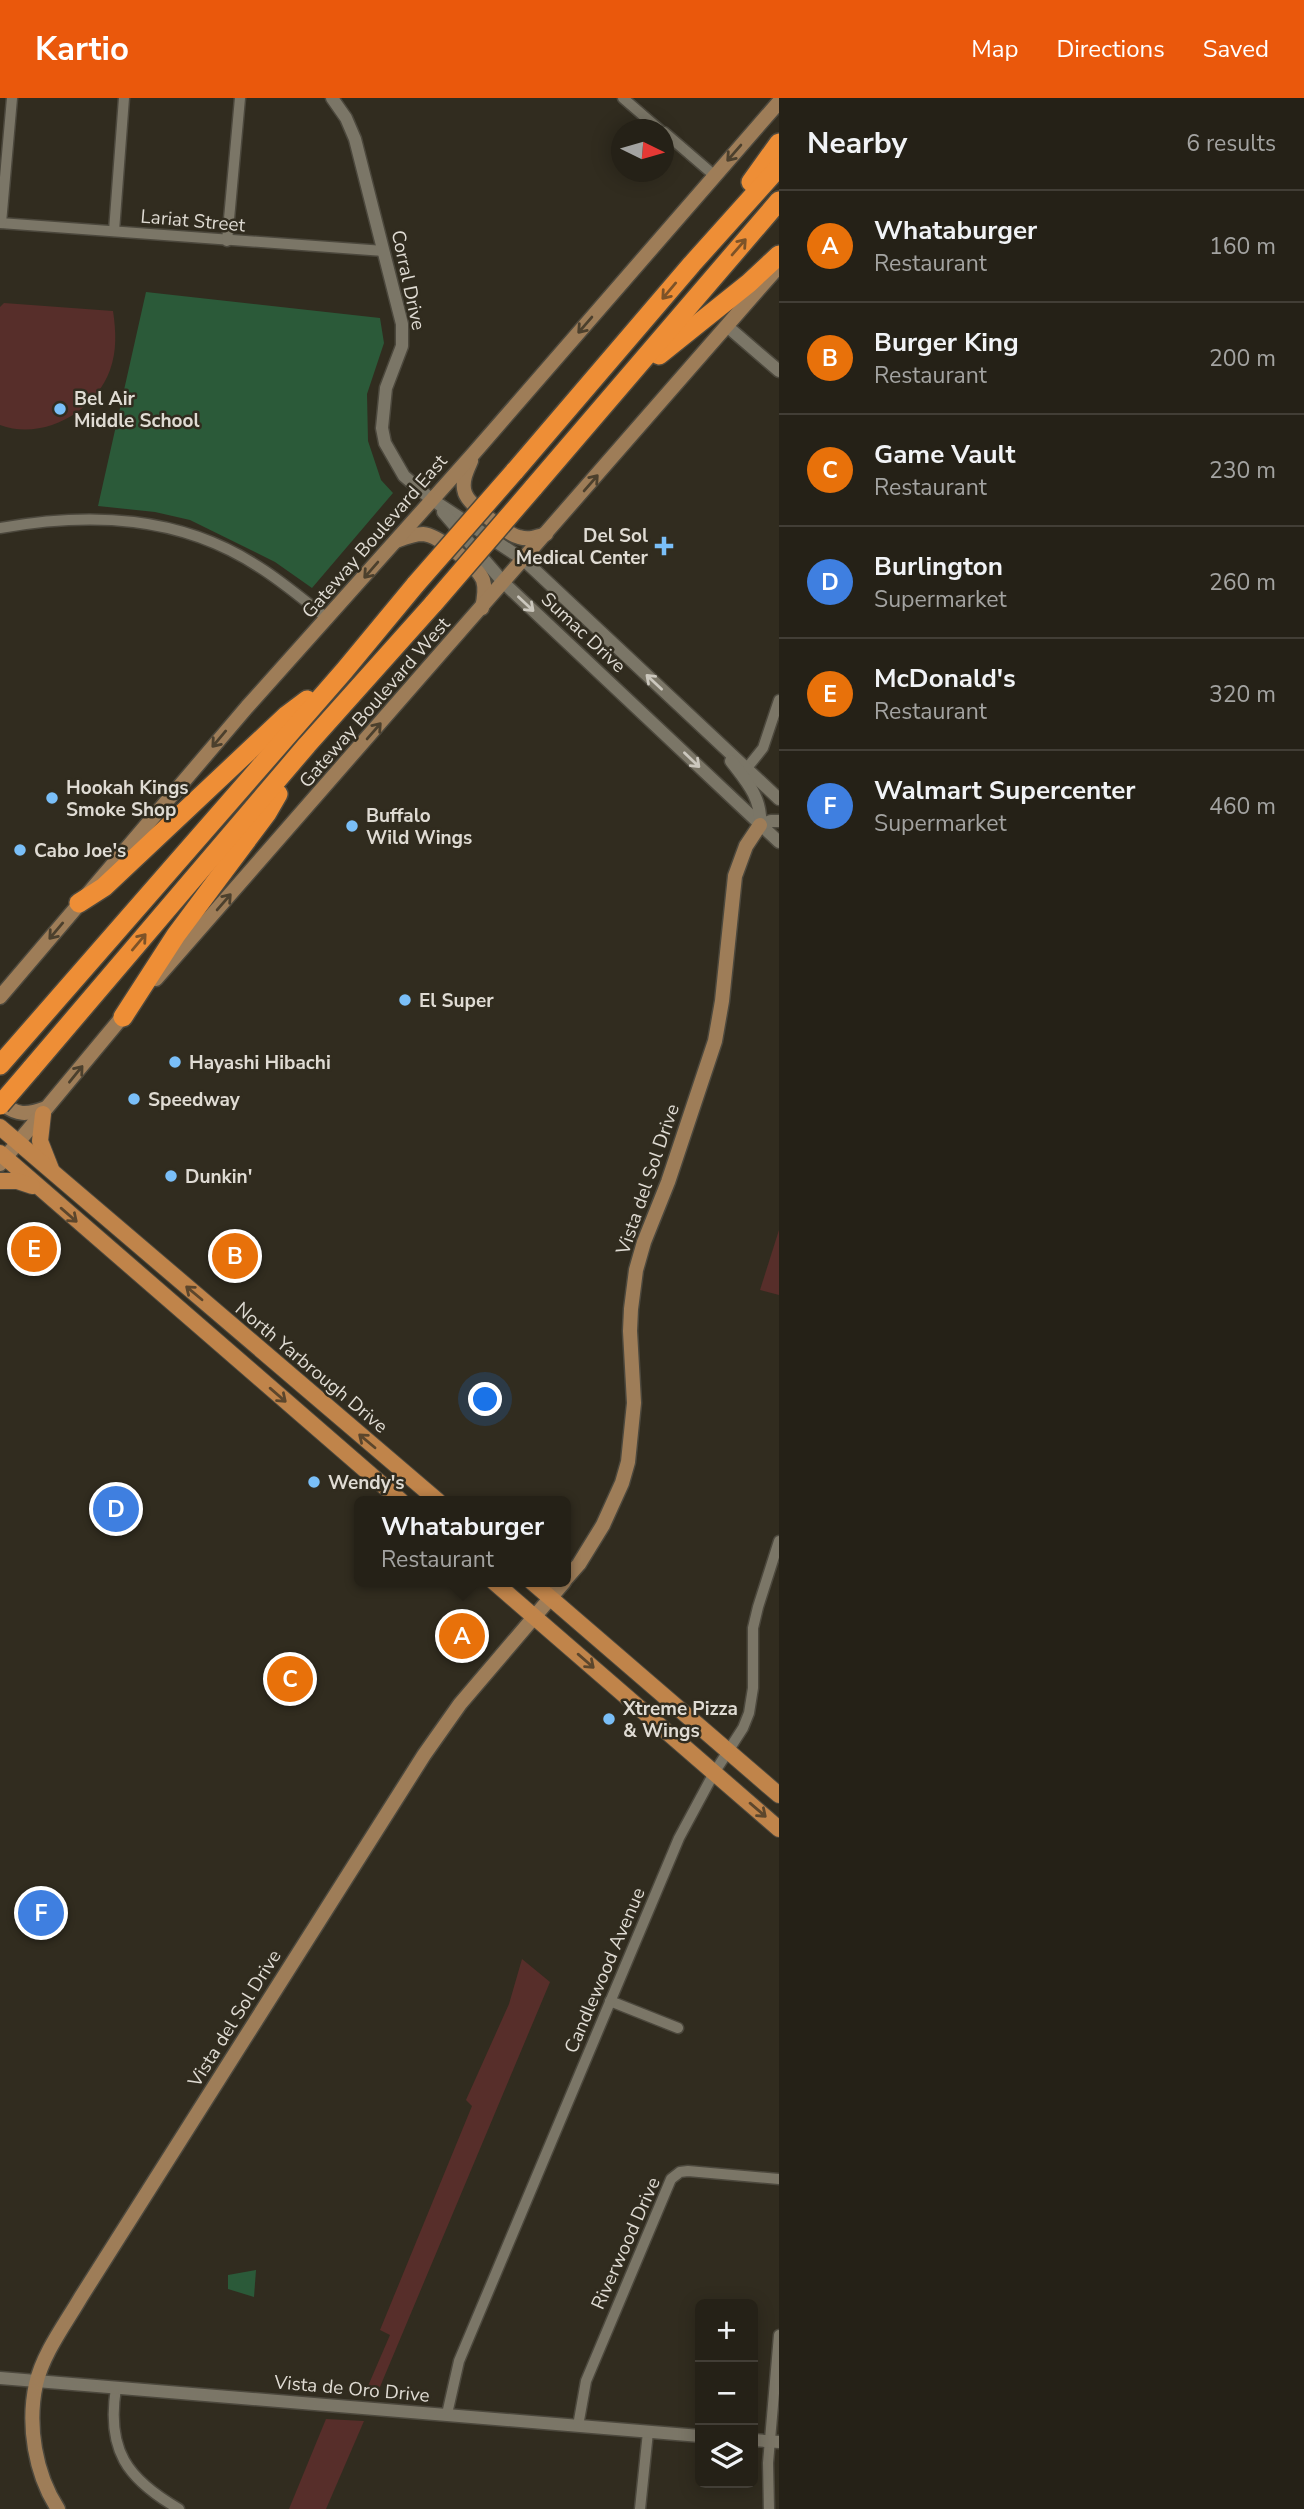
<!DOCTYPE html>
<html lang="en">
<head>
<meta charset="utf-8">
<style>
	body { margin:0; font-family:"Nunito Sans",sans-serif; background:#2d2920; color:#f1f3f6 }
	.controls { position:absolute; right:21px; bottom:21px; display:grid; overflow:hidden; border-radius:10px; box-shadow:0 4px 18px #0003 }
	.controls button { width:63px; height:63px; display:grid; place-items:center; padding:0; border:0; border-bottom:2px solid #423e36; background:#252117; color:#f1f3f6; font:35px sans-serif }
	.compass { position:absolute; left:611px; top:21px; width:63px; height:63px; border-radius:50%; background:#252117; box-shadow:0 4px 18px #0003; rotate:95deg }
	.you { position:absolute; left:486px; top:1302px; width:24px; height:24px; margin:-18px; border:5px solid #fff; border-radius:50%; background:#1a73e8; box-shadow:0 0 0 10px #1a73e833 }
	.badge { display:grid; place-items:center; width:46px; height:46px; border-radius:50%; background:#ea580c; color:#fff; font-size:23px; font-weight:700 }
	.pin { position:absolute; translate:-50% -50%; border:4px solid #fff; box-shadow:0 2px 7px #0006 }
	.popup { position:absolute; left:354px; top:1398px; width:217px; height:91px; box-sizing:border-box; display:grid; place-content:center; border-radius:10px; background:#252117; filter:drop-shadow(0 2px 5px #0005); font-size:23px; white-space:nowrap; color:#a3a3a1 }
	.popup b { font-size:26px; color:#f1f3f6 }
	.popup::after { content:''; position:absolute; left:50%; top:100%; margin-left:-14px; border:14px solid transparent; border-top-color:#252117 }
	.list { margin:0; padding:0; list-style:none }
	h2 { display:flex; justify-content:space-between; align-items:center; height:91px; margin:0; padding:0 28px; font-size:30px }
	h2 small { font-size:23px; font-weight:400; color:#a3a3a1 }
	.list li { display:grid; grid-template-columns:46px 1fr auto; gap:21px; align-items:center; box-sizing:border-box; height:112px; padding:0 28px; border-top:2px solid #423e36 }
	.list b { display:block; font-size:26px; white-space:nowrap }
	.list p { margin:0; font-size:23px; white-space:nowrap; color:#a3a3a1 }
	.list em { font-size:23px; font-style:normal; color:#a3a3a1 }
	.icon { flex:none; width:38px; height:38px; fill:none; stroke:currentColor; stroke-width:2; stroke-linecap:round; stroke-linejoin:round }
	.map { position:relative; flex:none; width:779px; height:2411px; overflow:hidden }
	header { display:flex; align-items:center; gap:42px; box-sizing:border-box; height:98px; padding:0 35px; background:#ea580c; color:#fff }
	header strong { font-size:33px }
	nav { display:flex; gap:38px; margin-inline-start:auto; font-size:24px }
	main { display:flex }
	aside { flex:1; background:#252117 }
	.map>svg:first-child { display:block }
</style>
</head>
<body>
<header>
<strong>Kartio</strong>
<nav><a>Map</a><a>Directions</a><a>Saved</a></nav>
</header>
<main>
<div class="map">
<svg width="779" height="2411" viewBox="0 0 779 2411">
	<rect width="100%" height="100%" fill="#312c1f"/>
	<!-- green -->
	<g fill="#572e2a">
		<path d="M4 205 113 213C116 233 117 253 110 272 95 314 43 343 0 327V209Z"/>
		<path d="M779 1132V1197L760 1192Z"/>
		<path d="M522 1861 550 1884 377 2296 365 2295 390 2237 380 2232 472 2008 466 2002 509 1906Z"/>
		<path d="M326 2321 364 2323 326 2411H289Z"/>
	</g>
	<!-- water -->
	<g fill="#2b5a39">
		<path d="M146 194 380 220 384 245 367 296 368 343 381 382 393 395 312 490 275 464 190 422 155 414 98 408Z"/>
		<path d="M256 2172 254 2199 228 2191V2177Z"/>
	</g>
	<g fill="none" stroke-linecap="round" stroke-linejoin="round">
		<!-- minor casing -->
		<g stroke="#4c483d" stroke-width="13">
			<g id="minor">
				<path d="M623 0 660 32"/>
				<path d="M664 34 715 78"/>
				<path d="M0 125 384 153"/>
				<path d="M1 125 12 0"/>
				<path d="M114 133 124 0"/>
				<path d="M227 143 240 0"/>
				<path d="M0 430C90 414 180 417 259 469 283 484 305 503 328 521"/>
				<path d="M747 670 763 650 779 602"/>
				<path d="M610 1903 678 1930"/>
				<path d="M116 2290C106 2352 127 2381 179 2411"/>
				<path d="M447 2316 459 2263 679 1740 714 1675 743 1630 749 1615 753 1590V1530L758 1509 779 1443"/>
				<path d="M578 2328 586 2283 671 2081 680 2074 688 2073 779 2081"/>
				<path d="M640 2411 648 2334"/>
				<path d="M769 2411 768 2365 779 2237"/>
			</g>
		</g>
		<!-- tertiary casing -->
		<g stroke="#4c483d" stroke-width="15">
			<g id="tertiary">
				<path d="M332 0 346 20 355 41 402 226V248L386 290 382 330 385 345 404 378 431 401 524 462 779 701"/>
				<path d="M728 229 779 273"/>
				<path d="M443 414 504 485 779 744"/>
				<path d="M731 663C747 684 762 700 760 727"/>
				<path d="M760 727 771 723H779"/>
				<path d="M0 2280 700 2338"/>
				<path d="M753 2342 779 2344"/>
			</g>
		</g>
		<!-- secondary casing -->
		<g stroke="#4c483d" stroke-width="17">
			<g id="secondary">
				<path d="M471 363C467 372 461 384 465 395 469 407 507 436 519 439 529 442 537 439 546 436"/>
				<path d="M396 443C404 440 414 436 423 436 438 437 477 468 483 482 486 491 484 501 482 510"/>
				<path d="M156 881 779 168"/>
				<path d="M0 899 247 609 474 355 779 4"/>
				<path d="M0 1004C17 1018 27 1017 46 1010"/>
				<path d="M0 1066 128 912"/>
				<path d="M565 1482 579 1466 603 1427 622 1385 628 1364 634 1305 630 1233 631 1211 636 1172 644 1144 668 1084 715 943 722 903 735 778 746 748 760 727"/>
				<path d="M58 2411C35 2376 27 2327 36 2286 43 2255 66 2225 81 2199L424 1657 460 1606 564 1484"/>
			</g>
		</g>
		<!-- primary casing -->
		<g stroke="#4c483d" stroke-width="18">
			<g id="primary">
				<path d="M43 1016 40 1043 51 1071"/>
				<path d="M0 1029 438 1403"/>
				<path d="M0 1055 401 1403"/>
				<path d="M0 1083H17L32 1088"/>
				<path d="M494 1484 779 1731"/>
				<path d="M532 1484 779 1697"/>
			</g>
		</g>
		<!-- motorway casing -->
		<g stroke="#4c483d" stroke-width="22">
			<g id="motorway">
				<path d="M751 84 779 45"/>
				<path d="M659 257 749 185 779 157"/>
				<path d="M514 374 692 166 779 69"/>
				<path d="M533 390 779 103"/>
				<path d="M79 805 104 789 287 617 307 602"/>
				<path d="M123 919 176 837 267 715 278 696"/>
				<path d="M0 967 344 573 416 486"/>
				<path d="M31 971 307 647 434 505"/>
			</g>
		</g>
		<!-- minor -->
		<use href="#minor" stroke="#7b7667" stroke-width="10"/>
		<!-- tertiary -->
		<use href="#tertiary" stroke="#7b7667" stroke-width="12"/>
		<!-- secondary -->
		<use href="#secondary" stroke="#9e7d58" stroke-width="14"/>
		<!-- primary -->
		<use href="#primary" stroke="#c0844a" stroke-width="16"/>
		<!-- motorway -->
		<use href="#motorway" stroke="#ee8e36" stroke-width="19"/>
		<!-- motorway-bridge casing -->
		<g stroke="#4c483d" stroke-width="22" stroke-linecap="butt">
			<g id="motorway-bridge">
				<path d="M416 486 514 374"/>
				<path d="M434 505 533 390"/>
				<path d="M0 1007 31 971"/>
			</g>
		</g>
		<!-- motorway-bridge -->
		<use href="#motorway-bridge" stroke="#ee8e36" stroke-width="19"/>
	</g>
	<!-- one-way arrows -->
	<defs><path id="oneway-shaft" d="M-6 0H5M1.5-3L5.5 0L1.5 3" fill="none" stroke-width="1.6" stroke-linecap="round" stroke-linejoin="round" transform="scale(1.75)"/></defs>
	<g stroke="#4c402d">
		<use href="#oneway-shaft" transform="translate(734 55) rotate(131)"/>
		<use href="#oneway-shaft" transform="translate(585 227) rotate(131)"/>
		<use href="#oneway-shaft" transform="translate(591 385) rotate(-49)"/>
		<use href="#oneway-shaft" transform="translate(371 472) rotate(131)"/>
		<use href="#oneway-shaft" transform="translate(374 633) rotate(-49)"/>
		<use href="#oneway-shaft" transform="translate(219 641) rotate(130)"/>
		<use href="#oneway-shaft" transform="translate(224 804) rotate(-49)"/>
		<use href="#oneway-shaft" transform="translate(56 833) rotate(130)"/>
		<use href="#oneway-shaft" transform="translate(76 976) rotate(-51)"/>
	</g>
	<g stroke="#7d5328">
		<use href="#oneway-shaft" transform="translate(739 149) rotate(-49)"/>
		<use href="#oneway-shaft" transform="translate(669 193) rotate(130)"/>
		<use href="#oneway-shaft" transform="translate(139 844) rotate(-50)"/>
	</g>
	<g stroke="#cbc7bd">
		<use href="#oneway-shaft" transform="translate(526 506) rotate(43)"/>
		<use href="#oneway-shaft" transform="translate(654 584) rotate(-137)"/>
		<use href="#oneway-shaft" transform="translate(692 662) rotate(44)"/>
	</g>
	<g stroke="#5c462c">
		<use href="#oneway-shaft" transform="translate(69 1117) rotate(41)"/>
		<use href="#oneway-shaft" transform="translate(194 1195) rotate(-140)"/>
		<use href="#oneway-shaft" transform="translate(278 1297) rotate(41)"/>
		<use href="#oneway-shaft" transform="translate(367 1343) rotate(-140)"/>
		<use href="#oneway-shaft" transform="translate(586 1563) rotate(41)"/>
		<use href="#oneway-shaft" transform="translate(758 1712) rotate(41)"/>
	</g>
	<!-- markers -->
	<g fill="#7abff8" stroke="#312c1f" stroke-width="2.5">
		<circle cx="60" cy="311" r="7"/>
		<path d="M660.5 437.5h7v7h7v7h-7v7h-7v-7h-7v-7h7z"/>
		<circle cx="52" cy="700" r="7"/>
		<circle cx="352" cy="728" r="7"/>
		<circle cx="20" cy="752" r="7"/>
		<circle cx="405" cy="902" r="7"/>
		<circle cx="175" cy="964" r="7"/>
		<circle cx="134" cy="1001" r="7"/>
		<circle cx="171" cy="1078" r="7"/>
		<circle cx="314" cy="1384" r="7"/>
		<circle cx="609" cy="1621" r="7"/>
	</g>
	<g text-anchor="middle" stroke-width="5" stroke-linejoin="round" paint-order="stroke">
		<!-- street labels -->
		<g font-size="19" fill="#dfdbd3" stroke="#312c1f">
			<text transform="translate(193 122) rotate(5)" y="7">Lariat Street</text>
			<text transform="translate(409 182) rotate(78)" y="7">Corral Drive</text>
			<text transform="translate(374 438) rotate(-49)" y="7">Gateway Boulevard East</text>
			<text transform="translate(584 534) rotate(43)" y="7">Sumac Drive</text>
			<text transform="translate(374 604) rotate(-49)" y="7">Gateway Boulevard West</text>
			<text transform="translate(647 1081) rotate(-71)" y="7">Vista del Sol Drive</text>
			<text transform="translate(312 1269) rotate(40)" y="7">North Yarbrough Drive</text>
			<text transform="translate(604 1872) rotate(-67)" y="7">Candlewood Avenue</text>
			<text transform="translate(234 1920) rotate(-58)" y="7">Vista del Sol Drive</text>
			<text transform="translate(625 2145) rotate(-66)" y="7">Riverwood Drive</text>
			<text transform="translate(352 2290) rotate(5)" y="7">Vista de Oro Drive</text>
		</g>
		<!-- poi labels -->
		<g font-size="19" font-weight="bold" fill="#dfdbd3" stroke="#312c1f" text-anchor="start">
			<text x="74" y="307">Bel Air<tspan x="74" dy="22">Middle School</tspan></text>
			<text x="648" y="444" text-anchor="end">Del Sol<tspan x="648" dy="22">Medical Center</tspan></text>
			<text x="66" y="696">Hookah Kings<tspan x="66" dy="22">Smoke Shop</tspan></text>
			<text x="366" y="724">Buffalo<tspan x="366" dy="22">Wild Wings</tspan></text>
			<text x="34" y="759">Cabo Joe's</text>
			<text x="419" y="909">El Super</text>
			<text x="189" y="971">Hayashi Hibachi</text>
			<text x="148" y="1008">Speedway</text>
			<text x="185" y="1085">Dunkin'</text>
			<text x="328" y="1391">Wendy's</text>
			<text x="623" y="1617">Xtreme Pizza<tspan x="623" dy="22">&amp; Wings</tspan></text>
		</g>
	</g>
</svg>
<div class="controls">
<button>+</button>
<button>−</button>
<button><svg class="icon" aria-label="layers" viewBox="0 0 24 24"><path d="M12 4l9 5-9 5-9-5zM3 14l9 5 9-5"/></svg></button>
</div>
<svg class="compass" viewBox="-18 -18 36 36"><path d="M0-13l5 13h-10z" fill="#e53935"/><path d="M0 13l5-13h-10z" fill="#a3a3a1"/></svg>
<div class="you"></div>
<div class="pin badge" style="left:462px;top:1538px;background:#e8710a">A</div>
<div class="popup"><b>Whataburger</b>Restaurant</div>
<div class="pin badge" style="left:235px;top:1158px;background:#e8710a">B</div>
<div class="pin badge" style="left:290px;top:1581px;background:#e8710a">C</div>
<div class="pin badge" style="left:116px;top:1411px;background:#3f7fe0">D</div>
<div class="pin badge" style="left:34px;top:1151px;background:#e8710a">E</div>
<div class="pin badge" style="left:41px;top:1815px;background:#3f7fe0">F</div>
</div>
<aside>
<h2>Nearby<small>6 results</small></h2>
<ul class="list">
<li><span class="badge" style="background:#e8710a">A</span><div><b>Whataburger</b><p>Restaurant</p></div><em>160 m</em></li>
<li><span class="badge" style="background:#e8710a">B</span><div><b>Burger King</b><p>Restaurant</p></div><em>200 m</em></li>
<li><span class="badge" style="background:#e8710a">C</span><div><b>Game Vault</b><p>Restaurant</p></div><em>230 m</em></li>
<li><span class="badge" style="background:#3f7fe0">D</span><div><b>Burlington</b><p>Supermarket</p></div><em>260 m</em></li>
<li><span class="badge" style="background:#e8710a">E</span><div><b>McDonald's</b><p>Restaurant</p></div><em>320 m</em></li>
<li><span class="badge" style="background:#3f7fe0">F</span><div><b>Walmart Supercenter</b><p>Supermarket</p></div><em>460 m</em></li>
</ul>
</aside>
</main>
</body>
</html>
